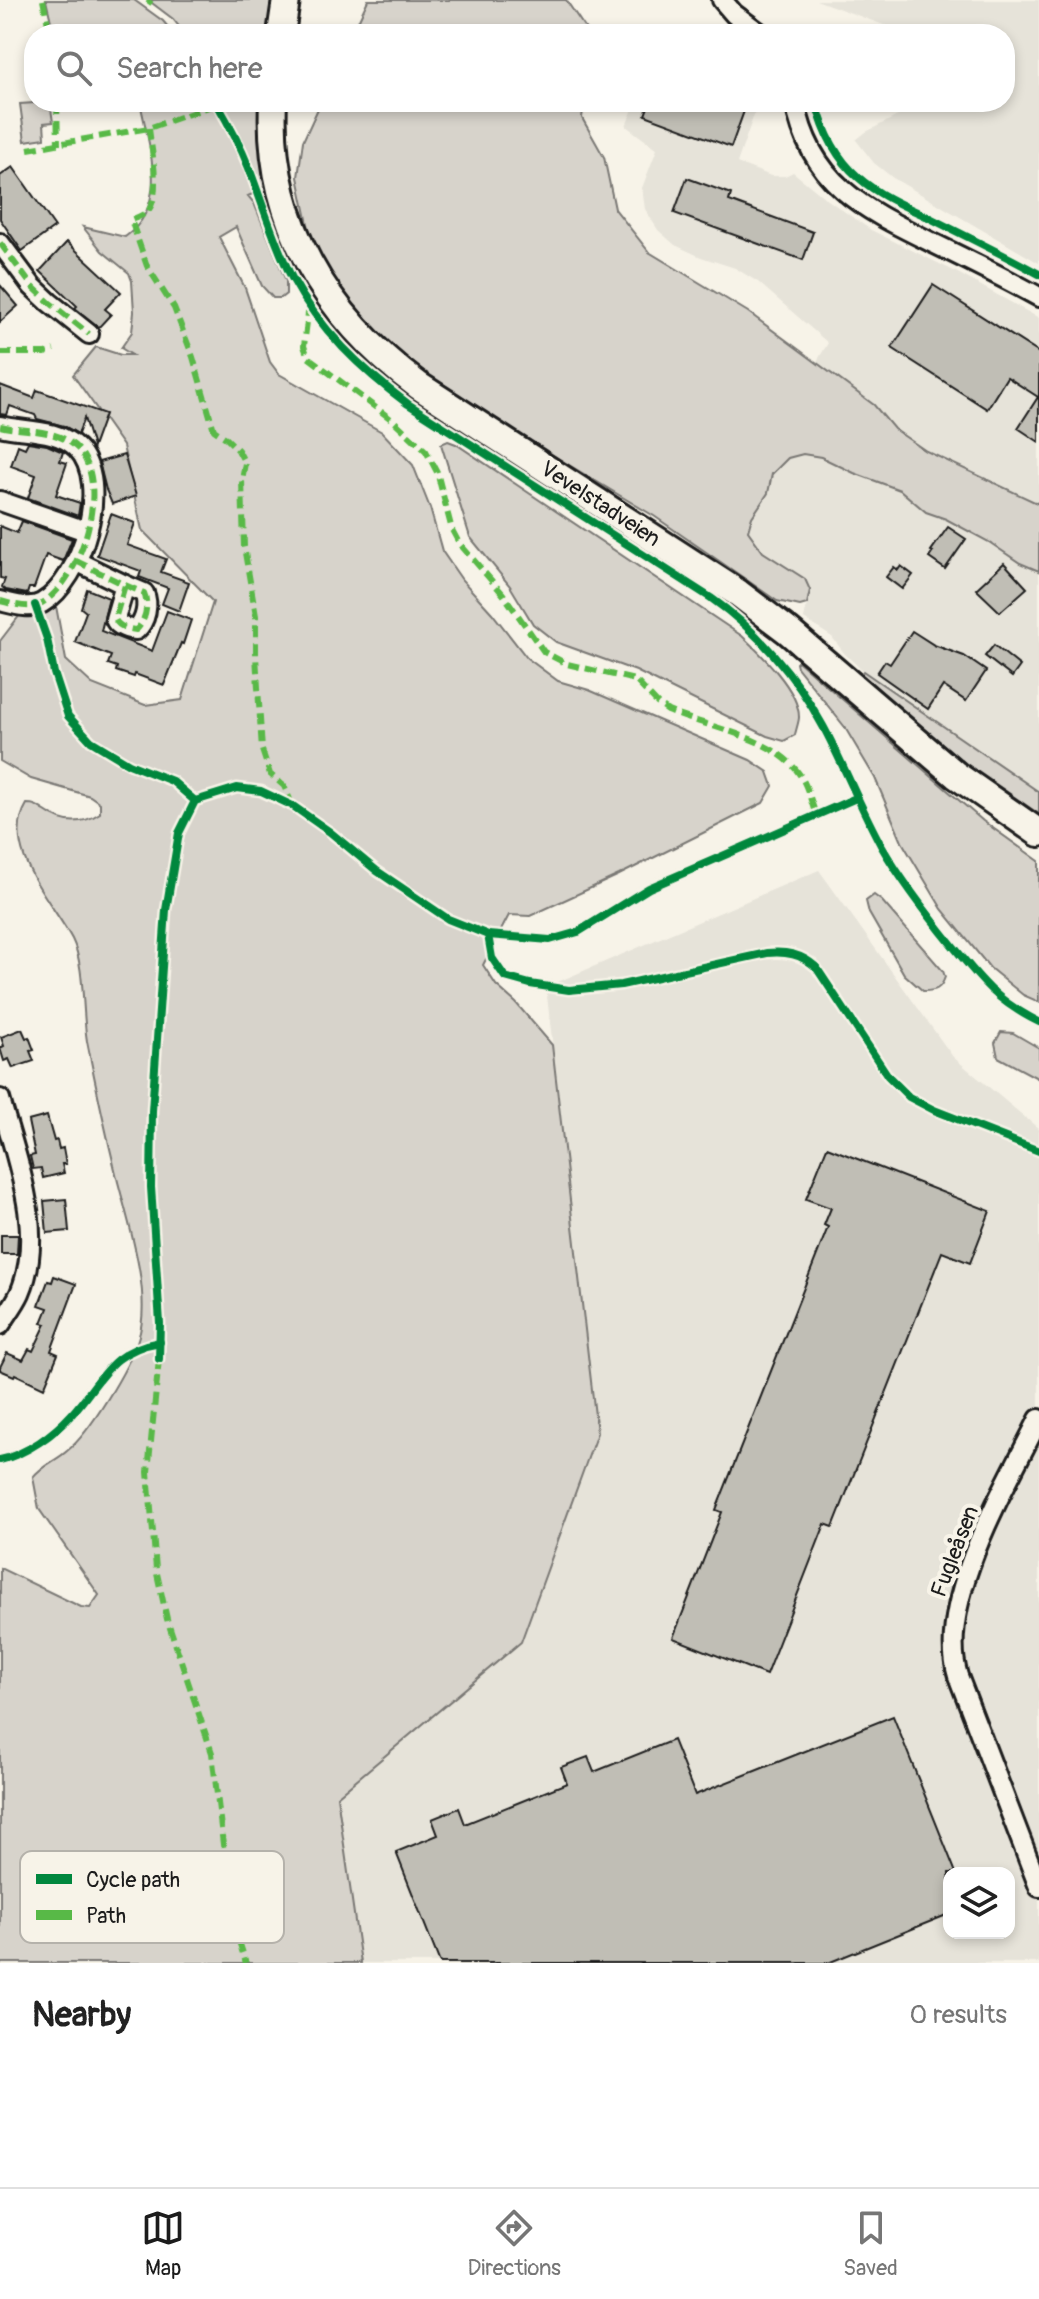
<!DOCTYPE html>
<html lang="en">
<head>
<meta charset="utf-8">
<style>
	body { margin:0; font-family:Pangolin,sans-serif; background:#f2f2f2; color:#222 }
	.controls { position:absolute; right:24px; bottom:24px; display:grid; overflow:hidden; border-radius:16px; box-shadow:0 4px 12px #0003 }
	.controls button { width:72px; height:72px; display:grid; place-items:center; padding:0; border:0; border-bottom:2px solid #e0e0e0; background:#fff; color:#222; font:40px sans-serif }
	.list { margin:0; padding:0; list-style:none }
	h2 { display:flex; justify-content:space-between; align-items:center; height:104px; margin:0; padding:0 32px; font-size:34px }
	h2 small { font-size:26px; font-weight:400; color:#767676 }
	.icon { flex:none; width:44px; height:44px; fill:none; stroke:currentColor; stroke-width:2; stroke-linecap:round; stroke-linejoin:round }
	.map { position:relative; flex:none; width:1039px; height:1963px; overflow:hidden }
	.search { position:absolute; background:#fff; box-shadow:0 4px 12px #0003; left:24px; right:24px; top:24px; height:88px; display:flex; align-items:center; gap:20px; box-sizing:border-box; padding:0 28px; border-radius:32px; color:#767676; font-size:30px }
	.sheet { height:224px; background:#fff }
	nav { display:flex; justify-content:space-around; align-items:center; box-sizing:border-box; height:112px; border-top:2px solid #e0e0e0; background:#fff; font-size:22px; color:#767676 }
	nav a { display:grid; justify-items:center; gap:4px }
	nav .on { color:#1c1c1c }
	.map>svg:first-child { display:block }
</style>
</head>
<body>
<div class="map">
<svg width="1039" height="1963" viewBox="0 0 1039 1963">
	<rect width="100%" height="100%" fill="#f7f3e8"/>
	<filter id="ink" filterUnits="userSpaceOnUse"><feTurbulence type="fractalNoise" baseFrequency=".0125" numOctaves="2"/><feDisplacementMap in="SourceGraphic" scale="16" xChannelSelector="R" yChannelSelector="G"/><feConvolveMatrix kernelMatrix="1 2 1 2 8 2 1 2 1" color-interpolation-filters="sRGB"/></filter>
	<g filter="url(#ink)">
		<!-- built -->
		<g fill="#e6e3d9" fill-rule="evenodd">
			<path d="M816 0H1039V263L893 178 874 163 856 140 866 132 925 102H1005V34H908Z"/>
			<path d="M636 102H747L753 104 756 109 737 163 771 176H785L793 172 825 198 871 230 956 272 1039 318V504L926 451 894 429 874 405 816 363 828 343 758 282 735 268 701 257 675 245 658 230 645 209 642 188 657 149 626 126Z"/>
			<path d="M803 454 820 457 854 473 900 490 926 512 946 519 989 542 1020 563 1039 571V792L863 671 844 653 832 637 804 619 810 590 805 579 763 552 748 531 752 517 768 493 772 474 788 458Z"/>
			<path d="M819 870 953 1057 1039 1129V1963H361L337 1796 521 1642 597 1433 546 987ZM949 1873H1009V1933H949Z"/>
		</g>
		<!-- green -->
		<g fill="#d7d3cb" stroke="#7a7874" stroke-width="2">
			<path d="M46 0H134L163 21 174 34H54Z"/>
			<path d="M148 0H277L271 34H185L173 19Z"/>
			<path d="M368 0H566L589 34H352Z"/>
			<path d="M50 102 53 122 44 123 45 138 25 141 20 104Z"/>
			<path d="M140 102H213L238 152 255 193 248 196 254 203 286 281V294L281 298H273L262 286 236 227 219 237 245 288 270 362 279 374 382 432 413 465 430 508 442 551 462 580 492 613 527 658 558 681 589 690 750 760 768 772 773 786 763 803 619 875 530 916 509 915 483 965 496 985 516 1003 552 1045 597 1433 521 1642 337 1796 361 1963H0V1568L81 1607 90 1608 99 1595 39 1509 33 1477C42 1465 56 1461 67 1451 90 1433 129 1367 138 1339 153 1296 128 1222 117 1178 106 1133 96 1087 87 1041 82 1012 85 965 72 939 52 901 0 849 27 804 36 804 37 806 45 811 63 824 82 825 100 813V803L90 796 31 779 0 761V641L20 615 56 606 66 660 92 684 145 705 182 700 213 602 142 530 123 446 73 375 96 347 121 355H132L121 348 132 332 134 312 132 281 129 273 102 251 83 227 125 237C170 205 149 146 140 102Z"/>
			<path d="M222 102H263L270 185 260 188 246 151Z"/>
			<path d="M321 102H584L582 118 604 157 615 209 649 252 748 312 874 405 894 429 926 451 1039 504V571L1020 563 989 542 946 519 926 512 900 490 854 473 821 457 803 454 788 458 772 474 768 493 752 517 748 531 763 552 805 579 810 590 807 604 800 606 777 601 654 516 482 413 446 389 384 340 341 291 311 238 298 177 303 141Z"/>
			<path d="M448 441 456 444 742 636C760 653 799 690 799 717 799 722 796 729 795 735L784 741 767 736 636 671 556 642 533 624 510 586 470 537 441 444Z"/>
			<path d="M798 661 983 821 1039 861V1002L1023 995 990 968 942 909 902 842 875 778 844 726 797 667 796 663Z"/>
			<path d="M863 671 1039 792V814L955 756 864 685 859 676Z"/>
			<path d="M874 895 882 901 943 971 945 977C941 989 936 991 923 991L904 974 869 913 866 901Z"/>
			<path d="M1001 1032 1013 1033 1039 1048V1079L998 1057 995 1043Z"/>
		</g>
		<!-- building -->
		<g fill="#c0beb5" stroke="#1c1c1c" stroke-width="2">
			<path d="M650 102H720L744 111 731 147 645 115Z"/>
			<path d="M13 167 55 227 22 251 0 219V176Z"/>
			<path d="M687 178 731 194 729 201 813 232 803 260 674 213Z"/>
			<path d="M67 242 121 292 105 309 111 314 99 327 75 308 77 306 40 271Z"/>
			<path d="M0 285 18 306 0 322Z"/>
			<path d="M933 285 1039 353V442L1018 428 1038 397 1007 377 987 409 892 348Z"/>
			<path d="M0 385 34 398 37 390 105 414 93 447 84 418 78 434 64 426 37 419 35 415 10 406 7 415 0 414Z"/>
			<path d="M28 442 47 445 63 452 60 461 67 463 56 495 80 503 78 516 28 498 36 475 11 466 18 445 25 448Z"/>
			<path d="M124 455 136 496 112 504 106 490 99 462Z"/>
			<path d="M111 514 135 523 127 545 166 559 161 572 189 582 179 611 162 604 168 588 139 577 141 571 97 555Z"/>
			<path d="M22 521 72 539 63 561 46 555 34 588H29L27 594 6 590 2 587 5 579 0 578V526L17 533Z"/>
			<path d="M948 527 966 539 945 569 929 558 933 552 931 551Z"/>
			<path d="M1004 563 1027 588 1000 612 976 589Z"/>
			<path d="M901 566 913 575 902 589 886 577 894 567 898 570Z"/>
			<path d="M87 589 109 598 101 631 152 651 167 611 191 620 183 644 181 643 164 685 135 674 134 677 116 671 117 667 108 664 111 656 75 642 86 612 81 608Z"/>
			<path d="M912 631 934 645 964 656 986 671 966 701 943 686 928 709 877 673 885 661 890 664Z"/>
			<path d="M994 645 1020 666 1012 677 985 656Z"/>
			<path d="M22 1029 26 1038 29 1037 34 1050 30 1051 34 1061 13 1068 9 1059 4 1061 0 1048 4 1046 1 1037Z"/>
			<path d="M47 1116 54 1141 57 1140 59 1149 63 1148 66 1164H62L64 1173 43 1178 41 1168 33 1169 30 1156 35 1155 28 1121Z"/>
			<path d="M827 1147 990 1211 970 1263 942 1252 833 1527 825 1524 766 1675 673 1638 722 1512 716 1510 828 1227 824 1225 831 1208 806 1199Z"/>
			<path d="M66 1199 69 1231 47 1233 44 1201Z"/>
			<path d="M1 1235H18L17 1254H1Z"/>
			<path d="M54 1276 76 1284 51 1351 58 1354 44 1388 15 1374 14 1376 0 1370V1367L7 1353 23 1360 29 1349 33 1351 46 1324 42 1323 48 1308 39 1305 48 1281 52 1282Z"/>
			<path d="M893 1716 956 1873H949V1914L828 1963H440L396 1852 438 1835 432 1819 459 1808 465 1824 567 1783 561 1767 588 1757 594 1772 673 1740 695 1795Z"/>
		</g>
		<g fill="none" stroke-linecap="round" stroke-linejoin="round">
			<!-- minor casing -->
			<g stroke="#1c1c1c" stroke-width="24">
				<g id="minor">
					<path d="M722 0 734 14 761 34"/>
					<path d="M795 102C810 185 866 210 935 244 970 261 1005 278 1039 297"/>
					<path d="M0 243 32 286 49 302 89 334"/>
					<path d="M0 426C24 432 57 428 77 448 112 483 82 580 42 603 30 610 13 604 0 601"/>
					<path d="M0 501 86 531"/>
					<path d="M76 561 125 585"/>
					<path d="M125 585 144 593C149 604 146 621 136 630 128 629 118 627 115 619Z"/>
					<path d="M0 1099C16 1158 46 1233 20 1293 15 1304 7 1314 0 1325"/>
					<path d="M1039 1419C1007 1484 935 1603 958 1676L1039 1887"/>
				</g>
			</g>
			<!-- secondary casing -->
			<g stroke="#1c1c1c" stroke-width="32">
				<g id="secondary">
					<path d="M281 34 286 0"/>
					<path d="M273 102C267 221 326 317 419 386L738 593 788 631 956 775 1039 833"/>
				</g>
			</g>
			<!-- minor -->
			<use href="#minor" stroke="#f7f3e8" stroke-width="18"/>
			<!-- secondary -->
			<use href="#secondary" stroke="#f7f3e8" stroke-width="26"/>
			<!-- quiet -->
			<g stroke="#58b947" stroke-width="6" stroke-dasharray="12 6" stroke-linecap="butt">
				<path d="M43 0 50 34"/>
				<path d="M148 4 151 0"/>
				<path d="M57 102 58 145"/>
				<path d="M149 128C151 149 162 194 148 211 144 215 136 218 131 220L147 266 174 308 193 357 214 430 226 438 238 450 245 463 242 480 244 547 256 616V656L262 750 270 774 284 786 293 806"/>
				<path d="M28 149 149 128 217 104"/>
				<path d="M0 243 32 286 49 302 89 334"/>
				<path d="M309 305 304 346 308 357 395 422 426 451 437 472 452 530 459 543 503 594 544 652 567 664 635 680 658 704 668 711C708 728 774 736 800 775 808 787 811 802 816 815"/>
				<path d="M0 353H45L54 350"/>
				<path d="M0 426C24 432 57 428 77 448 112 483 82 580 42 603 30 610 13 604 0 601"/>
				<path d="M76 561 125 585"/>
				<path d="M125 585 144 593C149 604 146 621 136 630 128 629 118 627 115 619Z"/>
				<path d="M159 1359 148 1472 156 1569 167 1619 212 1753 232 1919 246 1963"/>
			</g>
			<!-- cycleway casing -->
			<g stroke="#f7f3e8" stroke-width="13">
				<g id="cycleway">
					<path d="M216 102C229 124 240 145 249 168 263 205 274 243 292 278 320 330 361 369 408 404L711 598C757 630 796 676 823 726 844 765 860 807 882 847 902 882 927 914 953 946 982 982 997 1001 1039 1022"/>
					<path d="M816 102C823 130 836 158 858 177 878 195 904 206 928 217 965 236 1003 254 1039 274"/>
					<path d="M35 605 47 639 54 673 68 716 91 741 129 764 172 781 195 801"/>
					<path d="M488 935 492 958 505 977 530 984 569 990 621 985 767 953C786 951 801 954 816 967L888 1076 909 1097 934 1110 1039 1151"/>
					<path d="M159 1359 160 1323 151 1187 152 1111 166 910 179 833 195 801 237 788 261 791 293 806 330 832 377 871 448 919 488 935 550 940 578 932 649 888 856 798"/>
					<path d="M0 1460C27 1454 54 1434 72 1414 102 1380 110 1350 160 1342"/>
				</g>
			</g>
			<!-- cycleway -->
			<use href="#cycleway" stroke="#00873e" stroke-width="8"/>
		</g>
	</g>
	<g text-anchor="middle" stroke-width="8" stroke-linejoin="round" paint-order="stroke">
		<!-- street labels -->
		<g font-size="22" fill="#1c1c1c" stroke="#f7f3e8">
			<text transform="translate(601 503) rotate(33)" y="8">Vevelstadveien</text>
			<text transform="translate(954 1551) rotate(-69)" y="8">Fugleåsen</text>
		</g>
	</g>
	<!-- legend -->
	<rect x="20" y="1851" width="264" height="92" rx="12" fill="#f7f3e8" stroke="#b5b2ab" stroke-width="2"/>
	<rect x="36" y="1874" width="36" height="10" fill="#00873e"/>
	<rect x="36" y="1910" width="36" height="10" fill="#58b947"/>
	<g font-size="22" fill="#1c1c1c">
		<text x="86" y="1887">Cycle path</text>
		<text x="86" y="1923">Path</text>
	</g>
</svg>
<div class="controls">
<button><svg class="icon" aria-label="layers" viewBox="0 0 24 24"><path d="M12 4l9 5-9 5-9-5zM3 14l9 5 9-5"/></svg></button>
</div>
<div class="search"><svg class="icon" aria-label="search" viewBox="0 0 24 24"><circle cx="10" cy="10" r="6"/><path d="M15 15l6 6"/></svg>Search here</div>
</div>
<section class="sheet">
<h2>Nearby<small>0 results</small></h2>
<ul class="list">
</ul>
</section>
<nav>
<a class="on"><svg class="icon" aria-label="map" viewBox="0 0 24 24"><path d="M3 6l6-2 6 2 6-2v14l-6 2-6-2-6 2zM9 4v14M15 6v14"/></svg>Map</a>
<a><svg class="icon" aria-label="directions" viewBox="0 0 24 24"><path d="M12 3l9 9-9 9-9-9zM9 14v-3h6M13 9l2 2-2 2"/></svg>Directions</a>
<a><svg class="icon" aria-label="saved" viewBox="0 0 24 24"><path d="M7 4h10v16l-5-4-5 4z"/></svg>Saved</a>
</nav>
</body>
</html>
